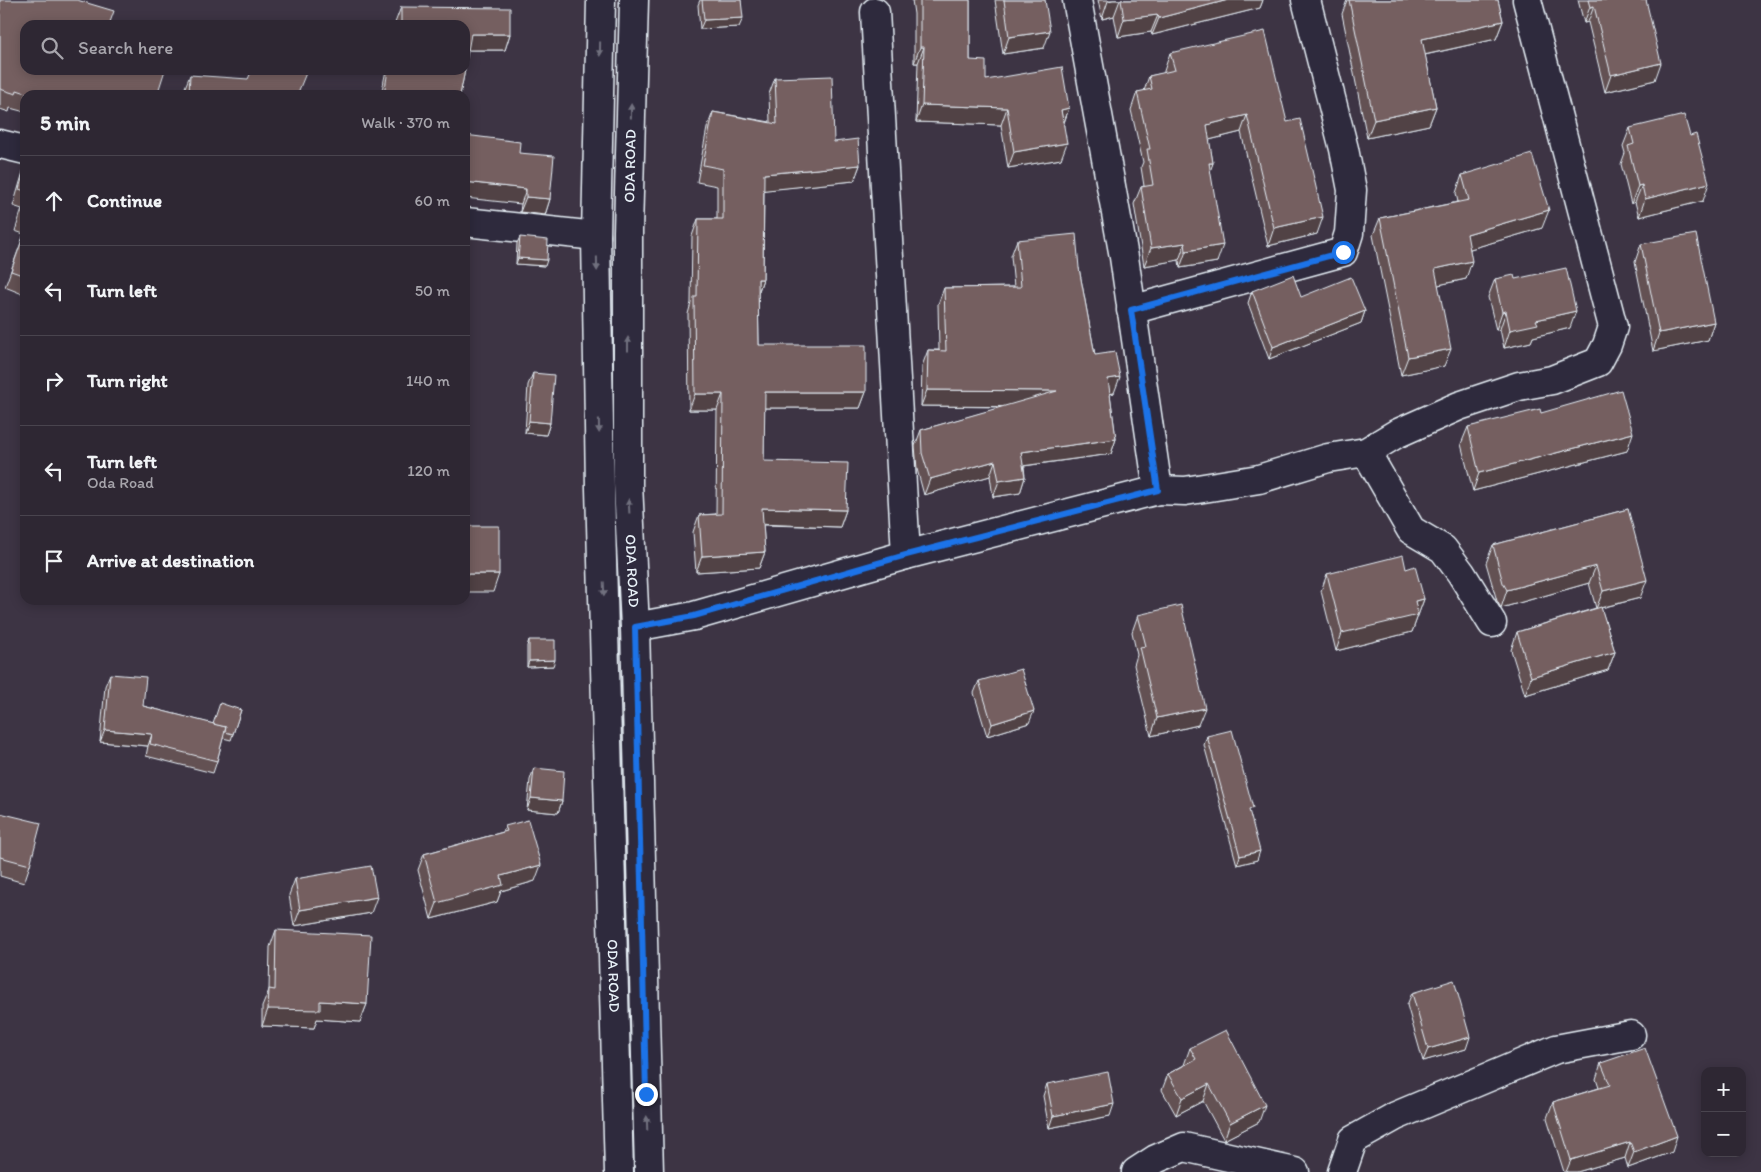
<!DOCTYPE html>
<html lang="en">
<head>
<meta charset="utf-8">
<style>
	body { margin:0; font-family:Itim,sans-serif; background:#362f3b; color:#f1f3f6 }
	.controls { position:absolute; right:15px; bottom:15px; display:grid; overflow:hidden; border-radius:10px; box-shadow:0 2px 12px #0003 }
	.controls button { width:45px; height:45px; display:grid; place-items:center; padding:0; border:0; border-bottom:1px solid #49444e; background:#2e2733; color:#f1f3f6; font:25px sans-serif }
	.stop { position:absolute; width:15px; height:15px; margin:-11px; border:4px solid #1a73e8; border-radius:50%; background:#fff }
	.stop.end { background:#1a73e8; border-color:#fff; box-shadow:0 1px 5px #0008 }
	.list { margin:0; padding:0; list-style:none }
	h2 { display:flex; justify-content:space-between; align-items:center; height:65px; margin:0; padding:0 20px; font-size:21px }
	h2 small { font-size:16px; font-weight:400; color:#a7a5ac }
	.list li { display:grid; grid-template-columns:32px 1fr auto; gap:15px; align-items:center; box-sizing:border-box; height:90px; padding:0 20px; border-top:1px solid #49444e }
	.list b { display:block; font-size:19px; white-space:nowrap }
	.list p { margin:0; font-size:16px; white-space:nowrap; color:#a7a5ac }
	.list em { font-size:16px; font-style:normal; color:#a7a5ac }
	.icon { flex:none; width:28px; height:28px; fill:none; stroke:currentColor; stroke-width:2; stroke-linecap:round; stroke-linejoin:round }
	.map { position:relative; flex:none; width:1761px; height:1172px; overflow:hidden }
	.search { position:absolute; background:#2e2733; box-shadow:0 2px 12px #0003; left:20px; top:20px; width:450px; height:55px; display:flex; align-items:center; gap:12px; box-sizing:border-box; padding:0 18px; border-radius:15px; color:#a7a5ac; font-size:19px }
	.panel { position:absolute; background:#2e2733; box-shadow:0 2px 12px #0003; left:20px; top:90px; width:450px; height:515px; border-radius:15px }
	.map>svg:first-child { display:block }
</style>
</head>
<body>
<div class="map">
<svg width="1761" height="1172" viewBox="0 0 1761 1172">
	<rect width="100%" height="100%" fill="#3d3444"/>
	<filter id="ink" filterUnits="userSpaceOnUse"><feTurbulence type="fractalNoise" baseFrequency=".02" numOctaves="2"/><feDisplacementMap in="SourceGraphic" scale="10" xChannelSelector="R" yChannelSelector="G"/><feConvolveMatrix kernelMatrix="1 2 1 2 8 2 1 2 1" color-interpolation-filters="sRGB"/></filter>
	<g filter="url(#ink)">
		<g fill="none" stroke-linecap="round" stroke-linejoin="round">
			<!-- minor casing -->
			<g stroke="#e8f1f8" stroke-width="31">
				<g id="minor">
					<path id="s1" d="M601 0 596 236 600 488 619 1172"/>
					<path id="s2" d="M634 0 628 231V484L635 627 649 1172"/>
					<path d="M875 12 906 555"/>
					<path d="M0 144 25 150"/>
					<path d="M465 222 596 236"/>
					<path d="M1131 310 1343 252 1349 233 1352 190 1344 149 1306 0"/>
					<path d="M1366 452 1411 530 1443 549 1461 573 1492 623"/>
					<path d="M1158 490 1185 491 1259 479 1328 458 1366 452 1396 434 1459 406 1519 386 1552 380 1598 362 1607 345 1613 327 1527 0"/>
					<path d="M635 627 694 616 906 555 1158 490 1124 257 1077 0"/>
					<path d="M1136 1172 1156 1159 1184 1147 1295 1172"/>
					<path d="M1342 1172 1353 1140 1396 1116 1556 1049 1631 1035"/>
				</g>
			</g>
			<!-- minor -->
			<use href="#minor" stroke="#2f2a3d" stroke-width="28"/>
		</g>
		<!-- wall -->
		<g fill="#645153" stroke="#e8f1f8">
			<path d="M0 0 25 25 157 95H25V112L10 108 9 112 0 109Z"/>
			<path d="M700 0H741L739 27 700 29 698 5Z"/>
			<path d="M912 0H970V60L986 80 1069 108 1064 123 1061 159 1008 168 1001 125 916 122 918 63H914V14Z"/>
			<path d="M995 0H1045L1044 48 1003 54Z"/>
			<path d="M1098 0H1263L1260 8 1152 35 1151 32 1118 37 1114 16 1102 19Z"/>
			<path d="M1347 0H1498L1503 21 1496 39 1425 55 1436 107 1429 125 1367 138 1342 14Z"/>
			<path d="M1578 0H1646L1655 80 1605 92 1588 22 1584 23Z"/>
			<path d="M401 7 510 34 505 50H468L465 25H395V23Z"/>
			<path d="M1170 53 1287 122 1317 234 1268 246 1241 132 1209 140 1213 163 1210 170 1217 262 1180 268 1179 260 1144 266 1134 204 1141 187 1144 186 1141 167 1143 162 1131 110 1137 92 1144 91 1149 76 1164 73V71Z"/>
			<path d="M386 70H465L460 95H381Z"/>
			<path d="M190 75 298 95H184V90Z"/>
			<path d="M775 78 834 142 860 165 854 181 764 190 763 279 758 294 759 345 866 392 860 408H764V461L846 510 840 527 763 525 765 552 759 568 696 572 693 532 699 515 716 514 717 410H689L688 314 691 303 692 236 698 219H717V186L697 182 707 128 713 112 770 122 769 94Z"/>
			<path d="M1630 128 1703 201 1639 217 1635 202 1631 204 1621 164 1625 153 1623 146Z"/>
			<path d="M519 153 550 199 545 215 520 212 521 204Z"/>
			<path d="M25 165V295L5 287 24 234 15 231 22 209 13 206Z"/>
			<path d="M1462 175 1542 228 1470 249 1466 279 1438 285 1444 366 1401 375 1373 235 1380 218 1458 202 1456 193Z"/>
			<path d="M520 237 545 266 516 264 517 243Z"/>
			<path d="M1017 240 1079 268 1095 355 1114 393 1110 394 1116 439 1111 454 1024 466 1025 477 1020 493 993 497 990 476 924 495 917 469 915 446 921 430 1003 407 921 406 922 366 928 350H939L938 304 944 288 1014 287 1011 256Z"/>
			<path d="M1641 244 1714 322 1708 340 1653 351 1635 262Z"/>
			<path d="M1495 279H1515L1570 328 1533 337 1531 342 1504 348 1500 329 1496 330 1488 297Z"/>
			<path d="M1252 291 1365 311 1361 323 1269 359 1248 303Z"/>
			<path d="M533 373 550 423 546 435 525 433 528 385Z"/>
			<path d="M1541 413 1627 451 1473 491 1461 444 1468 427Z"/>
			<path d="M1628 509 1640 598 1601 608 1615 652 1608 670 1525 695 1511 650 1517 632 1596 608 1589 583 1501 608 1497 601 1486 563 1493 545Z"/>
			<path d="M1406 569 1424 599 1412 632 1336 651 1321 591 1327 574Z"/>
			<path d="M1138 615 1198 725 1151 736 1134 665 1137 655 1132 632Z"/>
			<path d="M529 640 553 666 527 667V646Z"/>
			<path d="M110 674 143 706 213 724 241 710 231 740 223 738 217 761 213 773 146 756 148 746 100 742 105 686Z"/>
			<path d="M979 681 1029 723 987 736 974 693Z"/>
			<path d="M1207 736 1250 815 1257 860 1237 865 1204 745Z"/>
			<path d="M534 768 562 801 558 813 527 810 530 780Z"/>
			<path d="M0 813 30 865 24 883 0 876Z"/>
			<path d="M505 826 535 881 501 891 497 902 431 919 418 870 424 854 503 832Z"/>
			<path d="M295 879 371 913 294 926 289 895Z"/>
			<path d="M276 930 367 1004 360 1022 317 1019 314 1028 262 1026V1007L269 990 270 947Z"/>
			<path d="M1412 993 1466 1049 1423 1061 1407 1005Z"/>
			<path d="M1190 1048 1259 1122 1224 1140 1203 1101 1176 1115 1162 1090 1168 1074 1184 1065Z"/>
			<path d="M1601 1063 1672 1152 1628 1168 1625 1158 1577 1172H1564L1547 1118 1553 1102 1599 1088 1596 1079Z"/>
			<path d="M1047 1084 1110 1116 1049 1128 1043 1096Z"/>
		</g>
		<!-- shaded-wall -->
		<g fill="#514244" stroke="#e8f1f8">
			<path d="M1113 0H1120L1114 16 1102 19 1108 1Z"/>
			<path d="M1228 0H1263L1260 8 1152 35 1159 18Z"/>
			<path d="M1594 6 1588 22 1584 23 1590 7Z"/>
			<path d="M1158 15 1151 32 1118 37 1124 19Z"/>
			<path d="M743 18 739 27 700 29 704 20Z"/>
			<path d="M1503 21 1496 39 1415 57 1422 39Z"/>
			<path d="M1050 31 1044 48 1003 54 1009 37Z"/>
			<path d="M471 34H510L505 50H465Z"/>
			<path d="M920 47H924L918 63H914Z"/>
			<path d="M1661 63 1655 80 1605 92 1611 75Z"/>
			<path d="M922 105 1007 108 1001 125 916 122Z"/>
			<path d="M1436 107 1429 125 1367 138 1374 120Z"/>
			<path d="M1069 108 1063 125 1061 110Z"/>
			<path d="M1247 115 1241 132 1201 142 1207 125Z"/>
			<path d="M1067 143 1061 159 1008 168 1014 152Z"/>
			<path d="M1209 163H1213L1207 180Z"/>
			<path d="M860 165 854 181 758 191 764 174Z"/>
			<path d="M465 182 526 189 521 204 465 198Z"/>
			<path d="M1709 183 1703 201 1639 217 1645 199Z"/>
			<path d="M1642 185 1635 202 1631 204 1638 186Z"/>
			<path d="M526 197 550 199 545 215 520 212Z"/>
			<path d="M1549 210 1542 228 1460 252 1467 234Z"/>
			<path d="M1323 217 1317 234 1268 246 1274 228Z"/>
			<path d="M1185 243 1179 260 1144 266 1151 248Z"/>
			<path d="M1223 245 1217 262 1180 268 1186 251Z"/>
			<path d="M518 258 547 260 545 266 516 264Z"/>
			<path d="M1472 261 1466 279 1429 287 1435 269Z"/>
			<path d="M758 279H763L757 296Z"/>
			<path d="M1365 311 1361 323 1269 359 1273 347Z"/>
			<path d="M1506 311 1500 329 1496 330 1502 312Z"/>
			<path d="M1576 311 1570 328 1533 337 1531 342 1504 348 1510 330 1536 320Z"/>
			<path d="M1714 322 1708 340 1653 351 1659 333Z"/>
			<path d="M1451 349 1444 366 1401 375 1408 357Z"/>
			<path d="M1120 377 1114 393 1102 395 1108 379Z"/>
			<path d="M927 390 1057 391 1051 407 921 406Z"/>
			<path d="M765 392H866L860 408H759Z"/>
			<path d="M695 394H723L717 410H689Z"/>
			<path d="M529 421 550 423 546 435 525 433Z"/>
			<path d="M1633 433 1627 451 1473 491 1479 473Z"/>
			<path d="M1116 439 1111 454 1015 467 1021 452Z"/>
			<path d="M995 461 990 476 924 495 930 479Z"/>
			<path d="M1025 477 1020 493 993 497 999 481Z"/>
			<path d="M762 508 846 510 840 527 756 524Z"/>
			<path d="M765 552 759 568 696 572 702 556Z"/>
			<path d="M1596 566 1589 583 1501 608 1507 590Z"/>
			<path d="M465 574H499L493 592H465Z"/>
			<path d="M1647 580 1640 598 1596 609 1603 591Z"/>
			<path d="M1424 599 1412 632 1336 651 1342 633 1415 601Z"/>
			<path d="M1615 652 1608 670 1525 695 1531 677Z"/>
			<path d="M555 660 553 666 527 667 529 661Z"/>
			<path d="M1205 708 1198 725 1151 736 1157 718Z"/>
			<path d="M1034 711 1029 723 987 736 992 724Z"/>
			<path d="M105 730 152 734 148 746 100 742Z"/>
			<path d="M531 798 562 801 558 813 527 810Z"/>
			<path d="M1260 851 1257 860 1237 865 1240 856Z"/>
			<path d="M541 865 535 881 501 891 497 902 431 919 437 903 501 876Z"/>
			<path d="M377 897 371 913 294 926 300 910Z"/>
			<path d="M320 1001 367 1004 360 1022 317 1019 314 1028 262 1026 268 1009Z"/>
			<path d="M1470 1037 1466 1049 1423 1061 1428 1049Z"/>
			<path d="M1209 1084 1203 1101 1176 1115 1182 1098Z"/>
			<path d="M1114 1104 1110 1116 1049 1128 1053 1116Z"/>
			<path d="M1265 1105 1259 1122 1224 1140 1230 1123Z"/>
			<path d="M1677 1136 1672 1152 1628 1168 1634 1152Z"/>
			<path d="M1630 1142 1625 1158 1577 1172H1566L1571 1160Z"/>
		</g>
		<!-- building -->
		<g fill="#745e61" stroke="#e8f1f8">
			<path d="M0 0H77L114 11 109 25H25V70H165L157 95H32L17 90 16 94 0 89Z"/>
			<path d="M702 0H741L743 18 704 20Z"/>
			<path d="M920 0H970V60L986 61V80L1062 67 1069 108 1061 110 1067 143 1014 152 1007 108 922 105 924 47H920Z"/>
			<path d="M1004 0H1045L1050 31 1009 37Z"/>
			<path d="M1121 0H1228L1159 18 1158 15 1124 19Z"/>
			<path d="M1349 0H1498L1503 21 1422 39 1436 107 1374 120Z"/>
			<path d="M1588 0H1646L1661 63 1611 75 1594 6 1590 7Z"/>
			<path d="M401 7 510 8V34H471L465 68V25H401Z"/>
			<path d="M1265 31 1287 122 1300 119 1323 217 1274 228 1247 115 1207 125 1213 163H1209L1223 245 1186 251 1185 243 1151 248 1141 187 1153 185 1147 149H1150L1137 92 1152 89 1149 76 1175 70 1170 53Z"/>
			<path d="M252 70H299L306 73 297 95H189L190 75 248 79Z"/>
			<path d="M388 70H465L460 95H384Z"/>
			<path d="M832 76 834 142 858 139 860 165 764 174 763 279H758L759 345H866V392H765L764 461 848 463 846 510 762 508 765 552 702 556 699 515 722 514 723 394H695L694 297H697L698 219H723V169L703 165 713 112 777 124 775 78Z"/>
			<path d="M1684 115 1690 136 1696 134 1709 183 1645 199 1642 185 1638 186 1628 146 1634 144 1630 128Z"/>
			<path d="M465 135 520 142 519 153 554 156 550 199 526 197V189L465 182Z"/>
			<path d="M1532 154 1549 210 1467 234 1472 261 1435 269 1451 349 1408 357 1380 218 1469 200 1462 175Z"/>
			<path d="M25 168V191L19 189Z"/>
			<path d="M25 203V215L22 214Z"/>
			<path d="M25 232V276L11 271Z"/>
			<path d="M1076 234 1079 268 1095 355 1115 352 1120 377 1108 379 1116 439 1021 452 1025 477 999 481 995 461 930 479 922 453 921 430 1057 391 927 390 928 350 946 351 944 288 1021 287 1017 240Z"/>
			<path d="M1696 234 1714 322 1659 333 1641 244Z"/>
			<path d="M520 237 548 240 547 260 518 258Z"/>
			<path d="M1566 268 1576 311 1536 320 1538 324 1510 330 1506 311 1502 312 1495 279 1514 275 1515 279Z"/>
			<path d="M1293 275 1301 297 1351 277 1365 311 1273 347 1252 291Z"/>
			<path d="M533 373 554 375 550 423 529 421Z"/>
			<path d="M1621 390 1633 433 1479 473 1468 427 1540 409 1541 413Z"/>
			<path d="M1628 509 1647 580 1603 591 1596 566 1507 590 1503 583 1493 545Z"/>
			<rect x="465" y="526" width="34" height="48"/>
			<path d="M1403 555 1406 569 1415 566 1424 599 1415 601 1418 615 1342 633 1327 574Z"/>
			<path d="M1181 605 1205 708 1157 718 1140 647 1146 646 1138 615Z"/>
			<path d="M1601 607 1615 652 1531 677 1517 632Z"/>
			<path d="M529 640H555V660L529 661Z"/>
			<path d="M1021 669 1034 711 992 724 979 681Z"/>
			<path d="M110 674 146 677 143 706 226 727 217 761 150 744 152 734 105 730Z"/>
			<path d="M220 703 241 710 233 734 225 732 226 727 213 724Z"/>
			<path d="M1232 730 1253 808 1249 810 1260 851 1240 856 1207 736Z"/>
			<path d="M534 768 564 771 562 801 531 798Z"/>
			<path d="M0 813 41 823 30 865 0 857Z"/>
			<path d="M528 820 541 865 501 876 503 885 437 903 424 854 507 831 505 826Z"/>
			<path d="M371 866 377 897 300 910 295 879Z"/>
			<path d="M276 930 371 935 367 1004 320 1001V1010L268 1009 269 989 275 990Z"/>
			<path d="M1454 980 1470 1037 1428 1049 1412 993Z"/>
			<path d="M1226 1030 1265 1105 1230 1123 1209 1084 1182 1098 1168 1074 1196 1059 1190 1048Z"/>
			<path d="M1645 1048 1677 1136 1634 1152 1630 1142 1571 1160 1553 1102 1610 1085 1601 1063Z"/>
			<path d="M1108 1072 1114 1104 1053 1116 1047 1084Z"/>
		</g>
		<!-- one-way arrows -->
		<defs><path id="oneway-solid" d="M-6-.8H1V-3.2L6.5 0L1 3.2V.8H-6Z" transform="scale(1.25)"/></defs>
		<g fill="#70707e">
			<use href="#oneway-solid" transform="translate(600 49) rotate(91)"/>
			<use href="#oneway-solid" transform="translate(631 111) rotate(-89)"/>
			<use href="#oneway-solid" transform="translate(597 264) rotate(89)"/>
			<use href="#oneway-solid" transform="translate(628 344) rotate(-90)"/>
			<use href="#oneway-solid" transform="translate(599 426) rotate(89)"/>
			<use href="#oneway-solid" transform="translate(629 506) rotate(-93)"/>
			<use href="#oneway-solid" transform="translate(604 589) rotate(88)"/>
			<use href="#oneway-solid" transform="translate(647 1123) rotate(-92)"/>
		</g>
	</g>
	<g fill="none" stroke-linecap="round" stroke-linejoin="round" filter="url(#ink)">
		<!-- route -->
		<path stroke="#1a73e8" stroke-width="6" d="M646 1094 635 627 694 616 906 555 1158 490 1131 310 1343 252"/>
	</g>
	<g text-anchor="middle" stroke-width="4" stroke-linejoin="round" paint-order="stroke">
		<!-- street labels -->
		<g font-size="15" fill="#e8f1f8" stroke="#2f2a3d">
			<text transform="translate(630 166) rotate(-89)" y="5">ODA ROAD</text>
			<text dy="5" stroke="none"><textPath href="#s2" startOffset="571">ODA ROAD</textPath></text>
			<text dy="5" stroke="none"><textPath href="#s1" startOffset="976">ODA ROAD</textPath></text>
		</g>
	</g>
</svg>
<div class="controls">
<button>+</button>
<button>−</button>
</div>
<div class="stop" style="left:1343px;top:252px"></div>
<div class="stop end" style="left:646px;top:1094px"></div>
<div class="search"><svg class="icon" aria-label="search" viewBox="0 0 24 24"><circle cx="10" cy="10" r="6"/><path d="M15 15l6 6"/></svg>Search here</div>
<section class="panel">
<h2>5 min<small>Walk · 370 m</small></h2>
<ul class="list">
<li><svg class="icon" aria-label="ahead" viewBox="0 0 24 24"><path d="M12 20V5M6 11l6-6 6 6"/></svg><div><b>Continue</b></div><em>60 m</em></li>
<li><svg class="icon" aria-label="left" viewBox="0 0 24 24"><path d="M17 20v-9H6M10 6l-5 5 5 5"/></svg><div><b>Turn left</b></div><em>50 m</em></li>
<li><svg class="icon" aria-label="right" viewBox="0 0 24 24"><path d="M7 20v-9h11M14 6l5 5-5 5"/></svg><div><b>Turn right</b></div><em>140 m</em></li>
<li><svg class="icon" aria-label="left" viewBox="0 0 24 24"><path d="M17 20v-9H6M10 6l-5 5 5 5"/></svg><div><b>Turn left</b><p>Oda Road</p></div><em>120 m</em></li>
<li><svg class="icon" aria-label="arrive" viewBox="0 0 24 24"><path d="M6 21V4h12l-3 4 3 4H6"/></svg><div><b>Arrive at destination</b></div></li>
</ul>
</section>
</div>
</body>
</html>
